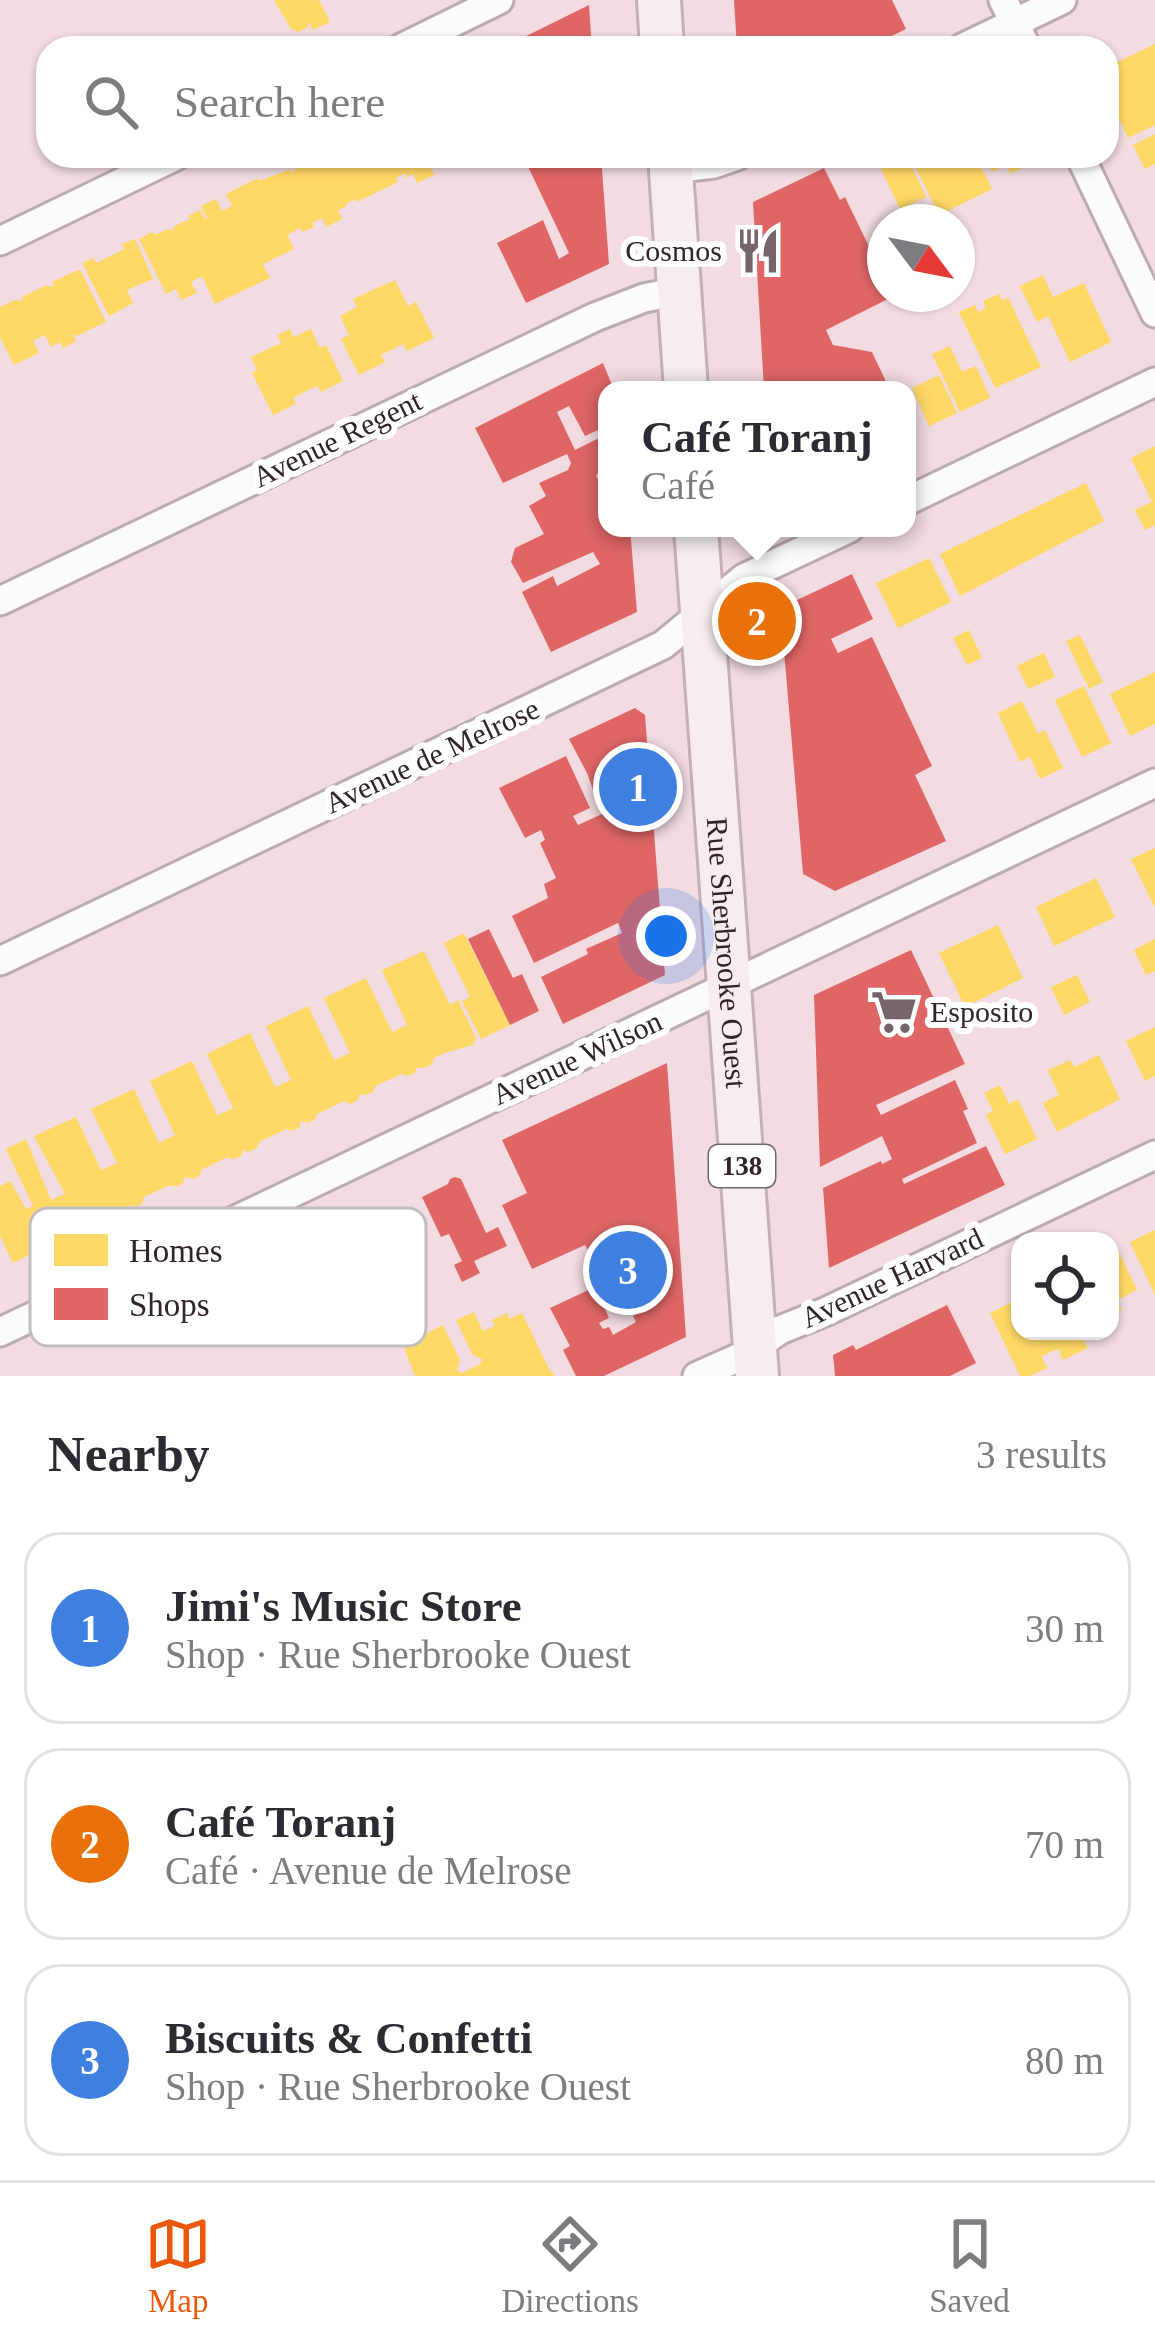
<!DOCTYPE html>
<html lang="en">
<head>
<meta charset="utf-8">
<style>
	body { margin:0; font-family:"Times New Roman",serif; background:#f7f7f7; color:#2b2b33 }
	.controls { position:absolute; right:36px; bottom:36px; display:grid; overflow:hidden; border-radius:24px; box-shadow:0 3px 9px #0004 }
	.controls button { width:108px; height:108px; display:grid; place-items:center; padding:0; border:0; border-bottom:3px solid #e1e1e2; background:#fff; color:#2b2b33; font:60px sans-serif }
	.compass { position:absolute; left:867px; top:204px; width:108px; height:108px; border-radius:50%; background:#fff; box-shadow:0 3px 9px #0004; rotate:122deg }
	.you { position:absolute; left:666px; top:936px; width:42px; height:42px; margin:-30px; border:9px solid #fff; border-radius:50%; background:#1a73e8; box-shadow:0 0 0 18px #1a73e833 }
	.badge { display:grid; place-items:center; width:78px; height:78px; border-radius:50%; background:#ea580c; color:#fff; font-size:39px; font-weight:700 }
	.pin { position:absolute; translate:-50% -50%; border:6px solid #fff; box-shadow:0 3px 12px #0006 }
	.popup { position:absolute; left:598px; top:381px; width:318px; height:156px; box-sizing:border-box; display:grid; place-content:center; border-radius:24px; background:#fff; filter:drop-shadow(0 3px 9px #0005); font-size:39px; white-space:nowrap; color:#7c7c81 }
	.popup b { font-size:45px; color:#2b2b33 }
	.popup::after { content:''; position:absolute; left:50%; top:100%; margin-left:-24px; border:24px solid transparent; border-top-color:#fff }
	.list { margin:0; padding:0; list-style:none }
	h2 { display:flex; justify-content:space-between; align-items:center; height:156px; margin:0; padding:0 48px; font-size:51px }
	h2 small { font-size:39px; font-weight:400; color:#7c7c81 }
	.list li { display:grid; grid-template-columns:78px 1fr auto; gap:36px; align-items:center; box-sizing:border-box; height:192px; margin:0 24px 24px; padding:0 24px; border:3px solid #e1e1e2; border-radius:36px }
	.list b { display:block; font-size:45px; white-space:nowrap }
	.list p { margin:0; font-size:39px; white-space:nowrap; color:#7c7c81 }
	.list em { font-size:39px; font-style:normal; color:#7c7c81 }
	.icon { flex:none; width:66px; height:66px; fill:none; stroke:currentColor; stroke-width:2; stroke-linecap:round; stroke-linejoin:round }
	.map { position:relative; flex:none; width:1155px; height:1376px; overflow:hidden }
	.search { position:absolute; background:#fff; box-shadow:0 3px 9px #0004; left:36px; right:36px; top:36px; height:132px; display:flex; align-items:center; gap:30px; box-sizing:border-box; padding:0 42px; border-radius:36px; color:#7c7c81; font-size:45px }
	.sheet { height:804px; background:#fff }
	nav { display:flex; justify-content:space-around; align-items:center; box-sizing:border-box; height:168px; border-top:3px solid #e1e1e2; background:#fff; font-size:33px; color:#7c7c81 }
	nav a { display:grid; justify-items:center; gap:6px }
	nav .on { color:#ea580c }
	.map>svg:first-child { display:block }
</style>
</head>
<body>
<div class="map">
<svg width="1155" height="1376" viewBox="0 0 1155 1376">
	<rect width="100%" height="100%" fill="#f2dbe1"/>
	<!-- homes -->
	<g fill="#ffd966">
		<path d="M274 0H319L330 22 313 30 309 21 308 27 298 32 291 29Z"/>
		<path d="M1155 44V125L1128 138 1107 93V67Z"/>
		<path d="M1155 134V164L1145 169 1133 145Z"/>
		<path d="M310 156H323L324 159 332 156H426L434 175 417 183 413 174 407 177 405 173 396 178 398 182 357 202 355 199 346 204 347 206 338 210 342 219 326 227 322 218 312 223 314 227 302 232 300 228 287 235 294 249 263 264 270 278 215 304 202 276 191 282 197 293 181 300 176 289 166 294 139 239 153 232 154 235 168 229 173 231 174 226 190 219 188 216 200 210 205 219 207 218 201 206 216 199 222 211 232 206 226 194 258 178 259 181 288 170 294 172 295 166Z"/>
		<path d="M910 156H976L992 189 939 215Z"/>
		<path d="M992 156H1019L1025 167 1010 174 1007 165 992 172 986 160Z"/>
		<path d="M907 157 926 197 900 209 881 169Z"/>
		<path d="M135 239 153 279 127 290 133 303 109 316 82 263 94 258 96 263 125 249 122 244Z"/>
		<path d="M78 270 81 271 106 322 76 336 73 334 76 341 63 348 60 342 51 347 45 335 33 341 39 353 14 365 0 337V307L17 299 18 302 23 299 22 297 47 285 51 287 54 285 52 282Z"/>
		<path d="M1043 275 1053 297 1084 283 1111 342 1070 362 1048 316 1037 322 1020 286Z"/>
		<path d="M395 280 408 306 416 302 434 338 407 351 403 344 381 355 385 362 359 375 341 339 349 335 340 316 357 307 353 299Z"/>
		<path d="M999 294 1002 301 1008 297 1041 367 995 388 959 312 975 305 978 312 986 308 983 301Z"/>
		<path d="M290 329 293 337 311 329 320 348 326 345 343 381 321 392 317 386 304 392 293 398 296 404 273 415 252 373 257 370 251 357 281 343 277 335Z"/>
		<path d="M950 346 962 372 976 366 990 398 960 412 932 354Z"/>
		<path d="M939 375 957 413 929 426 912 388Z"/>
		<path d="M1155 446V525L1145 530 1135 510 1152 502 1131 458Z"/>
		<path d="M1086 483 1104 521 960 596 940 554Z"/>
		<path d="M929 558 951 602 898 628 876 583Z"/>
		<path d="M969 630 982 658 967 665 953 638Z"/>
		<path d="M1080 635 1103 682 1089 689 1066 641Z"/>
		<path d="M1044 653 1055 677 1028 689 1017 666Z"/>
		<path d="M1155 672V724L1130 736 1110 694Z"/>
		<path d="M1084 686 1111 743 1082 757 1055 700Z"/>
		<path d="M1022 701 1038 734 1045 730 1063 768 1040 779 1030 757 1020 762 998 713Z"/>
		<path d="M1155 848V908L1131 859Z"/>
		<path d="M1096 878 1115 917 1054 946 1036 907Z"/>
		<path d="M998 925 1023 978 965 1007 939 953Z"/>
		<path d="M464 933 510 1025 481 1039 462 1001 470 997 444 943Z"/>
		<path d="M1155 939V971L1146 975 1134 950Z"/>
		<path d="M424 951 450 1005 458 1000 476 1038 473 1045 447 1052 434 1058 432 1064 425 1068 417 1067 415 1073 408 1076 402 1074 375 1086 374 1091 366 1095 360 1094 357 1101 350 1104 344 1101 317 1114 315 1119 308 1123 301 1121 299 1128 291 1131 286 1129 259 1142 257 1148 249 1152 243 1150 241 1156 233 1159 228 1157 201 1170 200 1175 193 1179 185 1177 183 1183 176 1187 170 1185 144 1197 142 1204 134 1207 129 1205 125 1211 117 1215 112 1212 50 1242 48 1250 40 1254 35 1252 13 1263 0 1236V1186L10 1181 26 1209 33 1206 6 1149 26 1139 51 1200 65 1194 34 1136 76 1117 101 1170 117 1163 91 1109 134 1089 159 1143 175 1135 150 1081 192 1061 217 1115 225 1112 233 1108 207 1054 250 1033 275 1087 291 1080 266 1026 308 1006 334 1060 350 1053 324 998 366 978 392 1032 407 1025 382 970Z"/>
		<path d="M1077 975 1090 1002 1064 1015 1051 987Z"/>
		<path d="M1155 1027V1076L1145 1081 1126 1041Z"/>
		<path d="M1099 1055 1120 1099 1057 1132 1043 1103 1059 1095 1048 1070 1070 1060 1074 1067Z"/>
		<path d="M1000 1085 1009 1104 1018 1099 1037 1139 1005 1154 986 1115 993 1111 984 1093Z"/>
		<path d="M1155 1230V1295L1130 1242Z"/>
		<path d="M1117 1248 1137 1290 1117 1300 1122 1310 1110 1315V1252Z"/>
		<path d="M1020 1298V1331H1079L1088 1348 1063 1360 1058 1349 1042 1356 1047 1368 1030 1376H1020L990 1313Z"/>
		<path d="M474 1312 483 1331 495 1326 492 1320 507 1313 509 1319 522 1313 549 1369 555 1376H415L403 1345 443 1325 460 1360 457 1370 462 1373 480 1364 482 1359 472 1354 456 1320Z"/>
	</g>
	<!-- shops -->
	<g fill="#e06666" fill-rule="evenodd">
		<path d="M734 0H892L906 29 867 48H737Z"/>
		<path d="M589 5 592 48H502Z"/>
		<path d="M523 156H601L609 264 526 303 497 243 543 220 559 259 569 253Z"/>
		<path d="M824 168 840 200 845 197 877 263 885 259V294H898L826 330 833 345 872 352 890 390H764L753 202Z"/>
		<path d="M603 363 614 390H607V426L585 436 569 406 557 412 575 450 607 434V469L596 475 607 500V528H630L637 612 551 652 522 592 553 576 557 586 600 564 593 552 523 583 511 562 515 548 544 534 529 506 546 496 539 483 568 470 571 463 567 454 503 483 475 428Z"/>
		<path d="M852 574 873 619 831 639 838 653 872 637 932 766 915 775 946 841 835 891 803 874 782 627 775 624 772 619 776 610Z"/>
		<path d="M635 708 645 715 665 975 563 1024 541 977 588 954 586 949 622 933 618 923 534 963 512 916 548 898 544 884 556 878 540 843 545 840 541 830 525 838 499 788 566 756 590 808 573 816 578 825 602 814 587 773 569 739Z"/>
		<path d="M489 929 513 978 522 974 539 1011 510 1025 468 939Z"/>
		<path d="M911 950 965 1064 876 1105 881 1115 955 1080 968 1109 963 1111 977 1143 902 1179 904 1184 986 1146 1005 1185 829 1268 823 1188 881 1161 882 1164 892 1159 882 1136 820 1167 814 995Z"/>
		<path d="M667 1063 686 1337 604 1376H576L563 1350 570 1346 550 1308 597 1286 587 1264 594 1260 585 1245 532 1269 502 1205 527 1193 502 1140ZM648 1297 652 1307 633 1316 636 1322 613 1335 609 1327 603 1329 599 1323 609 1318 605 1309 617 1303 621 1310Z"/>
		<path d="M455 1177 461 1179 486 1233 498 1227 507 1246 474 1261 480 1273 462 1282 454 1265 462 1261 449 1234 441 1237 422 1197 448 1184 450 1179Z"/>
		<path d="M947 1305 976 1363 950 1376H835L833 1355 853 1345 856 1350Z"/>
	</g>
	<g fill="none" stroke-linecap="round" stroke-linejoin="round">
		<!-- street casing -->
		<g stroke="#bcabaf" stroke-width="33">
			<g id="street">
				<path d="M1003 0 1027 48"/>
				<path d="M401 48 499 0"/>
				<path d="M962 48 1062 0"/>
				<path d="M1080 156 1155 313"/>
				<path d="M671 169 714 164 737 156"/>
				<path d="M0 241 176 156"/>
				<path d="M907 501 1155 382"/>
				<path d="M0 601 595 317 644 298 679 291"/>
				<path d="M0 961 663 645 744 578 850 528"/>
				<path d="M0 1332 1155 783"/>
				<path d="M697 1376 742 1356 780 1330 827 1311 1155 1155"/>
			</g>
		</g>
		<!-- primary casing -->
		<g stroke="#c5b0b6" stroke-width="48">
			<g id="primary">
				<path d="M659 0 662 48"/>
				<path d="M670 156 686 390"/>
				<path id="s1" d="M696 528 757 1376"/>
			</g>
		</g>
		<!-- street -->
		<use href="#street" stroke="#fdfafa" stroke-width="27"/>
		<!-- primary -->
		<use href="#primary" stroke="#f7edf0" stroke-width="42"/>
	</g>
	<!-- icons -->
	<defs>
		<g id="restaurant-bare" transform="scale(3.6)"><path d="M-5-6h1v4h1v-4h1v4h1v-4h1v5L-1.5 .5V6h-2V.5L-5-1ZM5-6V6H3V1.5H1.5Q1.5-4 5-6Z" fill="#766469" stroke="#fff" stroke-width="2.5" paint-order="stroke"/></g>
		<g id="supermarket-bare" transform="scale(3.6)"><path d="M-6-5.5h2.5l.6 2H6L4.5 2H-2.5L-4.4-4H-6ZM-1.5 3.2a1.3 1.3 0 1 0 .1 0ZM3 3.2a1.3 1.3 0 1 0 .1 0Z" fill="#766469" stroke="#fff" stroke-width="2.5" paint-order="stroke"/></g>
	</defs>
	<g fill-rule="evenodd">
		<use href="#restaurant-bare" x="758" y="251"/>
		<use href="#supermarket-bare" x="894" y="1012"/>
	</g>
	<g text-anchor="middle" stroke-width="12" stroke-linejoin="round" paint-order="stroke">
		<!-- shield labels -->
		<rect fill="#fff" stroke="#706668" stroke-width="3" x="709" y="1145" width="66" height="42" rx="9"/>
		<g font-size="27" font-weight="bold" fill="#332428">
			<text x="742" y="1175">138</text>
		</g>
		<!-- poi labels -->
		<g font-size="30" fill="#332428" stroke="#fff" text-anchor="end">
			<text x="722" y="261">Cosmos</text>
			<text x="930" y="1022" text-anchor="start">Esposito</text>
		</g>
		<!-- street labels -->
		<g font-size="30" fill="#332428" stroke="#fff">
			<text transform="translate(337 439) rotate(-26)" y="10">Avenue Regent</text>
			<text transform="translate(432 756) rotate(-25)" y="10">Avenue de Melrose</text>
			<text dy="10" stroke="none"><textPath href="#s1" startOffset="426">Rue Sherbrooke Ouest</textPath></text>
			<text transform="translate(577 1058) rotate(-25)" y="10">Avenue Wilson</text>
			<text transform="translate(892 1278) rotate(-25)" y="10">Avenue Harvard</text>
		</g>
	</g>
	<!-- legend -->
	<rect x="30" y="1208" width="396" height="138" rx="18" fill="#fff" stroke="#c2bdbe" stroke-width="3"/>
	<rect x="54" y="1234" width="54" height="32" fill="#ffd966"/>
	<rect x="54" y="1288" width="54" height="32" fill="#e06666"/>
	<g font-size="33" fill="#332428">
		<text x="129" y="1262">Homes</text>
		<text x="129" y="1316">Shops</text>
	</g>
</svg>
<div class="controls">
<button><svg class="icon" aria-label="locate" viewBox="0 0 24 24"><circle cx="12" cy="12" r="6"/><path d="M12 2v4M12 18v4M2 12h4M18 12h4"/></svg></button>
</div>
<svg class="compass" viewBox="-18 -18 36 36"><path d="M0-13l5 13h-10z" fill="#e53935"/><path d="M0 13l5-13h-10z" fill="#7c7c81"/></svg>
<div class="you"></div>
<div class="pin badge" style="left:638px;top:787px;background:#3f7fe0">1</div>
<div class="pin badge" style="left:757px;top:621px;background:#e8710a">2</div>
<div class="popup"><b>Café Toranj</b>Café</div>
<div class="pin badge" style="left:628px;top:1270px;background:#3f7fe0">3</div>
<div class="search"><svg class="icon" aria-label="search" viewBox="0 0 24 24"><circle cx="10" cy="10" r="6"/><path d="M15 15l6 6"/></svg>Search here</div>
</div>
<section class="sheet">
<h2>Nearby<small>3 results</small></h2>
<ul class="list">
<li><span class="badge" style="background:#3f7fe0">1</span><div><b>Jimi's Music Store</b><p>Shop · Rue Sherbrooke Ouest</p></div><em>30 m</em></li>
<li><span class="badge" style="background:#e8710a">2</span><div><b>Café Toranj</b><p>Café · Avenue de Melrose</p></div><em>70 m</em></li>
<li><span class="badge" style="background:#3f7fe0">3</span><div><b>Biscuits &amp; Confetti</b><p>Shop · Rue Sherbrooke Ouest</p></div><em>80 m</em></li>
</ul>
</section>
<nav>
<a class="on"><svg class="icon" aria-label="map" viewBox="0 0 24 24"><path d="M3 6l6-2 6 2 6-2v14l-6 2-6-2-6 2zM9 4v14M15 6v14"/></svg>Map</a>
<a><svg class="icon" aria-label="directions" viewBox="0 0 24 24"><path d="M12 3l9 9-9 9-9-9zM9 14v-3h6M13 9l2 2-2 2"/></svg>Directions</a>
<a><svg class="icon" aria-label="saved" viewBox="0 0 24 24"><path d="M7 4h10v16l-5-4-5 4z"/></svg>Saved</a>
</nav>
</body>
</html>
